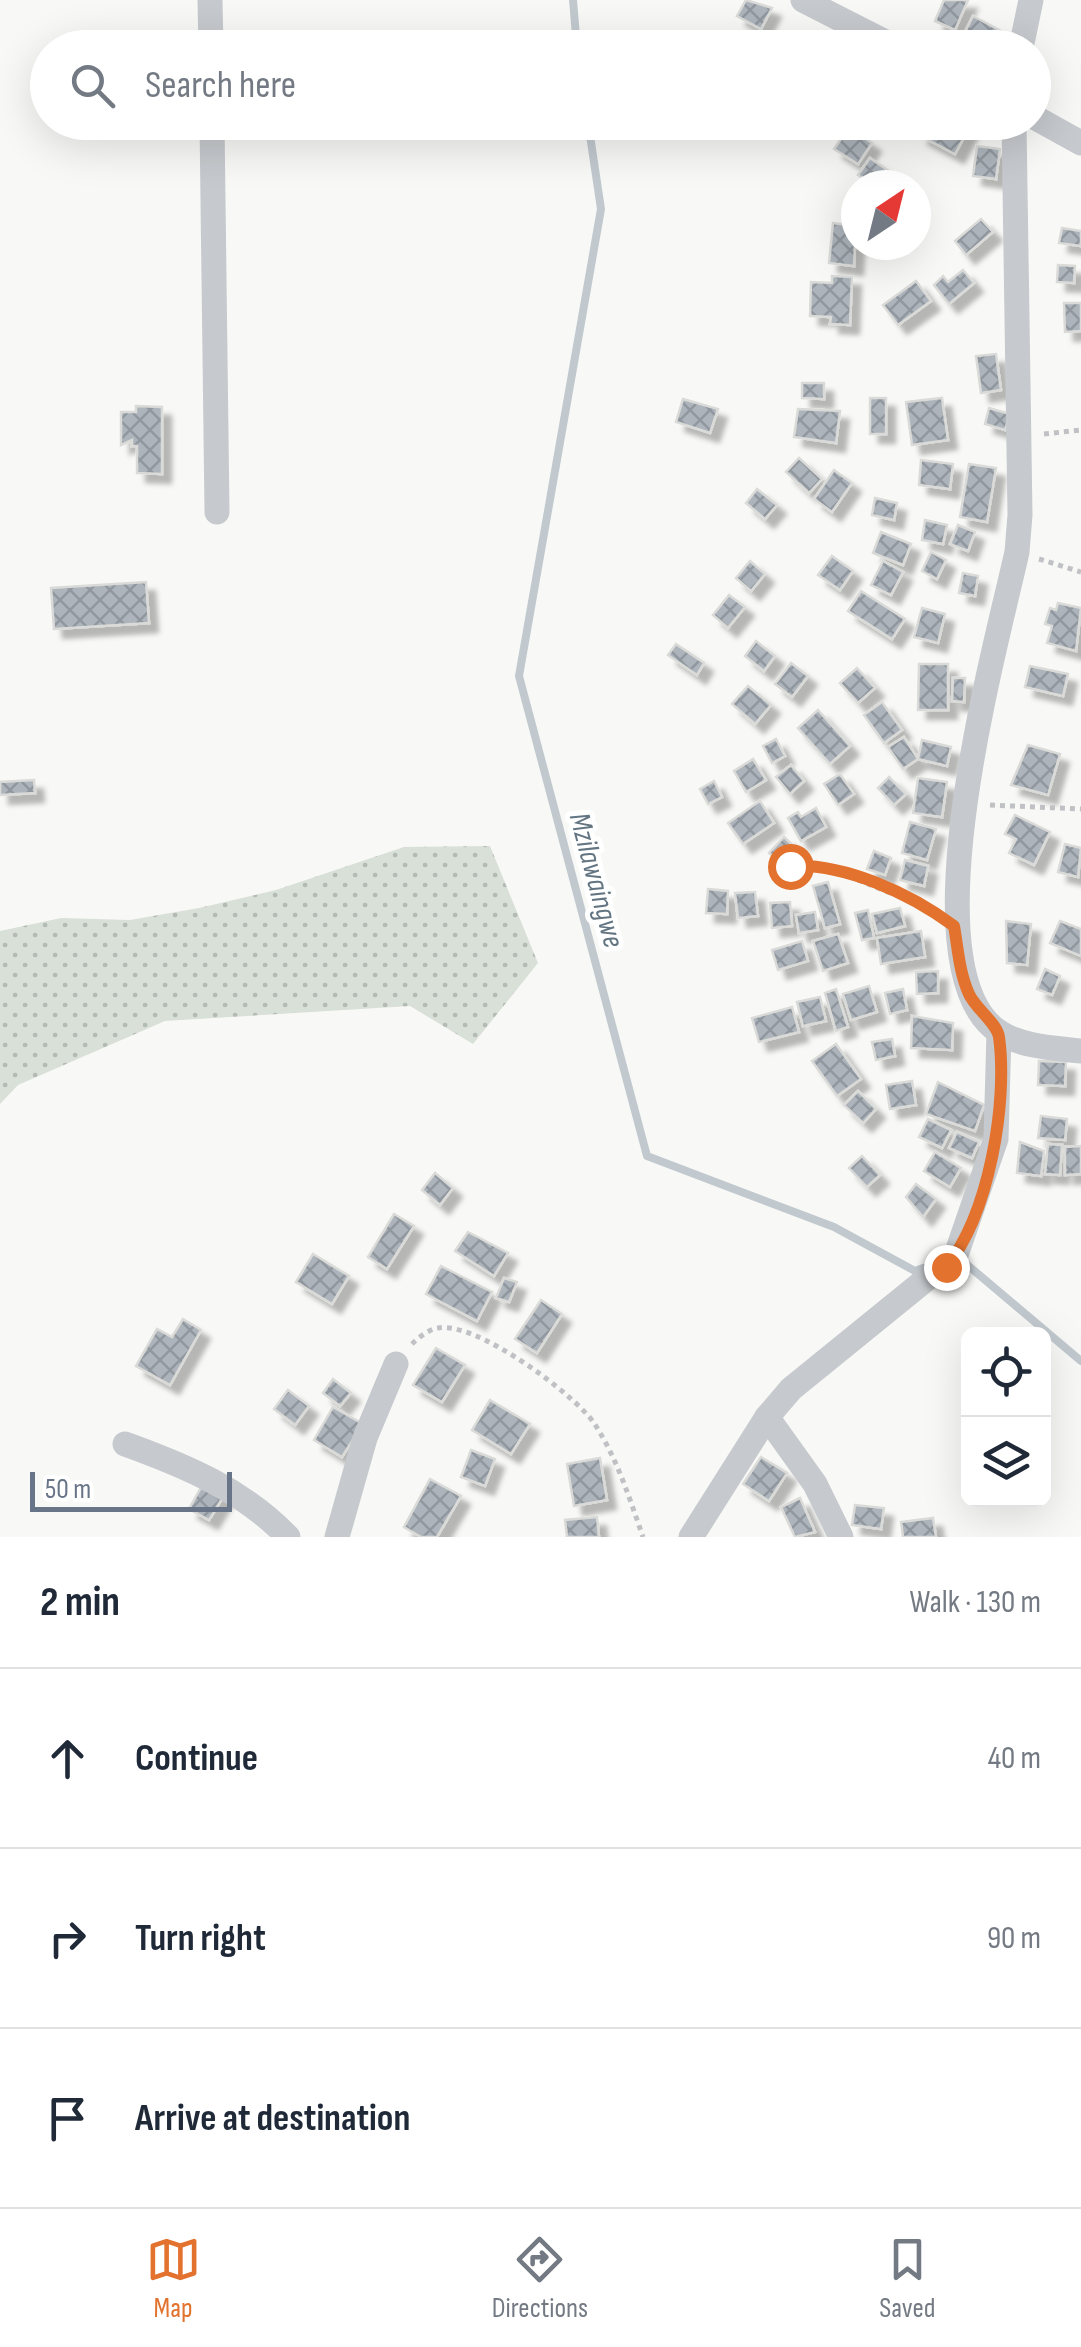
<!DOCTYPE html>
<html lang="en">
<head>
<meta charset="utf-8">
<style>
	body { margin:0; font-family:"Sofia Sans Condensed",sans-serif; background:#f6f6f7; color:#1f2937 }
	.controls { position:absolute; right:30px; bottom:30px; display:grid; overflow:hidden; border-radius:15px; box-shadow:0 10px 40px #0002 }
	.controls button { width:90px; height:90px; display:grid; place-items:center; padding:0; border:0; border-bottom:2px solid #e0e1e3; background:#fff; color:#1f2937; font:50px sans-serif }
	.compass { position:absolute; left:841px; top:170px; width:90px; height:90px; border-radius:50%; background:#fff; box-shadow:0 10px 40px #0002; rotate:35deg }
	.scale { position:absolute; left:30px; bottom:25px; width:202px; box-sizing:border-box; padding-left:10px; border:5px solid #687487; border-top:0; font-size:28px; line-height:35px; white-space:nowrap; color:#687487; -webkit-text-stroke:8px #fff; paint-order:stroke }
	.stop { position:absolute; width:30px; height:30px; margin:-22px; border:8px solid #e2722d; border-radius:50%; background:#fff }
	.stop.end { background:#e2722d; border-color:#fff; box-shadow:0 2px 10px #0008 }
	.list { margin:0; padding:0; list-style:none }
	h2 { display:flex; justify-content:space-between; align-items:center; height:130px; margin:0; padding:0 40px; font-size:42px }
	h2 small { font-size:32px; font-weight:400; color:#747a83 }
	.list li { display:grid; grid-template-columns:65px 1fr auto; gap:30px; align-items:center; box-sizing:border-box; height:180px; padding:0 40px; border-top:2px solid #e0e1e3 }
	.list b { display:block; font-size:38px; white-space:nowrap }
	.list em { font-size:32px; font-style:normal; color:#747a83 }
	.icon { flex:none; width:55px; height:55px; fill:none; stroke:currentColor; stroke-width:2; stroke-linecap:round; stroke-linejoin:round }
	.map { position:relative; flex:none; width:1081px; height:1537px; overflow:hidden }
	.search { position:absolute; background:#fff; box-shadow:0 10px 40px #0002; left:30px; right:30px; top:30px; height:110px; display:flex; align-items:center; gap:25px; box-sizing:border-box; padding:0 35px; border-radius:55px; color:#747a83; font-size:38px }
	.sheet { height:670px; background:#fff }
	nav { display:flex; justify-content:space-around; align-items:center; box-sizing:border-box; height:140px; border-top:2px solid #e0e1e3; background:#fff; font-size:28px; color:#747a83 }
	nav a { display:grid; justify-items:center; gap:5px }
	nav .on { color:#e2722d }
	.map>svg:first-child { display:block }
</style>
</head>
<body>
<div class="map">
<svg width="1081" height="1537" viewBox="0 0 1081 1537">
	<defs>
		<pattern id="grass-dots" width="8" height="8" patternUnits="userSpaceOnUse" patternTransform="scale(2.5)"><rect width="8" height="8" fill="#d9e0d7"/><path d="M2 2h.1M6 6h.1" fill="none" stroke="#b4bab4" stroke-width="1.8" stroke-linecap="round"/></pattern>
		<pattern id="building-cross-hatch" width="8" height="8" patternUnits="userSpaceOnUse" patternTransform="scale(2.5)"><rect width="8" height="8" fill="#adb4bb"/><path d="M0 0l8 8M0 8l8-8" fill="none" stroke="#91979e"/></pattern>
		<filter id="shadow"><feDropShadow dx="9" dy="9" stdDeviation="2.5" flood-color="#0004"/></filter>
	</defs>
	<rect width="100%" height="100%" fill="#f8f9f6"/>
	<!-- grass -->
	<path fill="url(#grass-dots)" d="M490 846 538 963 473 1044 410 1006 165 1021 18 1085 0 1104V931L61 918 130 920 199 908 276 890 404 847Z"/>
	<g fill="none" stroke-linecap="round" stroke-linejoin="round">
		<!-- stream -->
		<g stroke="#c1c9cf" stroke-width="8">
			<path d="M573 0 577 48"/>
			<path d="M588 122 601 209 519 676 647 1156 834 1227 915 1271 923 1268"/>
			<path d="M958 1257 1081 1361"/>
		</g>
	</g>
	<!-- building -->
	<g fill="url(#building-cross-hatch)" stroke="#dadbd8" stroke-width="2.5" filter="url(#shadow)">
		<path d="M746 0 772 8 761 29 737 16Z"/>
		<path d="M944 0H968L955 30 935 21Z"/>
		<path d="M973 16 1001 31 993 48 963 36Z"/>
		<path d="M926 122H964L970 126 955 154 919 135Z"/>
		<path d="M849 127 872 143 858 164 834 149Z"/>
		<path d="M977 146 1000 149 996 179 973 176Z"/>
		<path d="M870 158 893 174 885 185H873L858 175Z"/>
		<path d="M981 219 993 232 966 255 955 241Z"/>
		<path d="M833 223 856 226 854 266 829 263Z"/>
		<path d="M1062 228 1081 231V246L1059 243Z"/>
		<path d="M1058 265 1075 266 1074 283 1057 282Z"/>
		<path d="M963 270 974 283 949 304 934 285 943 276 948 282Z"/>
		<path d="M832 276 852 277 850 325 830 324 831 317 810 316 811 282 832 283Z"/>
		<path d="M916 281 931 301 898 325 883 305Z"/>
		<path d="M1064 303H1081V331L1065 332Z"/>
		<path d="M996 354 1001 390 981 393 976 356Z"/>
		<path d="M802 383H824V399L802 398Z"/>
		<rect x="870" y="398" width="16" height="36"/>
		<path d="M942 398 948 440 912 445 906 402Z"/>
		<path d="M683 399 718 409 710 433 676 422Z"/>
		<path d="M136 406 162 407V474L137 473V446H132V440L121 445V412H136Z"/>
		<path d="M989 408 1010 414 1005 430 985 424Z"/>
		<path d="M798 409 840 411 836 443 794 437Z"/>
		<path d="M799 458 822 479 809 493 786 472Z"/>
		<path d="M921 460 953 464 950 489 919 485Z"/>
		<path d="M969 464 996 468 987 522 960 517Z"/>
		<path d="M834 470 852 483 832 512 814 499Z"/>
		<path d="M757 489 777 505 765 519 746 503Z"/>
		<path d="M875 498 897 503 894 520 872 515Z"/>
		<path d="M925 520 947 525 943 544 922 540Z"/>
		<path d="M958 525 975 532 968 551 950 544Z"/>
		<path d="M881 532 911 544 903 565 873 553Z"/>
		<path d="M931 552 946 560 937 579 922 571Z"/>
		<path d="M832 556 853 571 840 590 818 575Z"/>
		<path d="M750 561 765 574 751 591 736 578Z"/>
		<path d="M883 561 903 572 891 595 871 585Z"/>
		<path d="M963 573 978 576 975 596 959 593Z"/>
		<path d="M146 582 149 623 54 629 51 588Z"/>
		<path d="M861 591 905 619 892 639 848 611Z"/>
		<path d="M729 595 745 607 728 628 713 615Z"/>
		<path d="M1058 603 1081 608 1076 651 1047 643 1052 626 1045 624 1050 608 1056 610Z"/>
		<path d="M922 608 945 614 938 643 914 637Z"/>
		<path d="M756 641 775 656 764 671 745 656Z"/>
		<path d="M676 644 704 663 697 675 668 655Z"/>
		<path d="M791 663 808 676 792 697 775 684Z"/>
		<path d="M919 664H948V710H918Z"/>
		<path d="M1030 666 1068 674 1063 696 1025 687Z"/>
		<path d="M857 668 875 688 858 703 840 683Z"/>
		<path d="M953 678H965L964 702 952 701Z"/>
		<path d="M748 686 771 705 755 724 732 704Z"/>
		<path d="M882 702 902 730 884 743 864 715Z"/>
		<path d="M818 710 850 746 830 764 798 728Z"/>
		<path d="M904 737 918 759 903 769 888 747Z"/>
		<path d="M776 739 785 756 772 763 763 746Z"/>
		<path d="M922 740 951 747 947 766 918 759Z"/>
		<path d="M1028 745 1060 754 1048 795 1011 785Z"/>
		<path d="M753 759 766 780 746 792 734 771Z"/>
		<path d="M791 765 804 781 790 794 776 777Z"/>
		<path d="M840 774 854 794 838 805 824 784Z"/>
		<path d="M889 777 906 794 894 805 878 788Z"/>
		<path d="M918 778 947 782 942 817 913 813Z"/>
		<path d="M34 780 35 793 0 795V782Z"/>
		<path d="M714 781 722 797 708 804 700 789Z"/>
		<path d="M760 801 774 823 743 844 728 823Z"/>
		<path d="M816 808 826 827 801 841 788 818 798 812 801 817Z"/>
		<path d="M1015 815 1050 832 1034 865 1009 853 1016 839 1005 834Z"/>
		<path d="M910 822 936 829 927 860 902 853Z"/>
		<path d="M784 837 798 850 783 866 769 853Z"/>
		<path d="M1065 844 1081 848 1078 877 1058 872Z"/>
		<path d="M874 851 891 858 885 875 867 869Z"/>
		<path d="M905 860 928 866 924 886 900 880Z"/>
		<path d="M828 882 840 924 825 928 813 886Z"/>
		<path d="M708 889 728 891 727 914 706 913Z"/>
		<path d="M755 892 758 916 738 918 735 893Z"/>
		<path d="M790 902 792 926 772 928 770 903Z"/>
		<path d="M900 908 905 926 877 933 872 914Z"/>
		<path d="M868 910 874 938 862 940 855 913Z"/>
		<path d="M815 912 818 930 799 933 796 915Z"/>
		<path d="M1006 921 1031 924 1027 965 1007 963Z"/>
		<path d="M1060 921 1081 929V956L1050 943Z"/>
		<path d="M921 931 925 957 881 964 877 938Z"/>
		<path d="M838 934 848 963 823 971 813 941Z"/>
		<path d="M802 941 808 961 778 970 772 950Z"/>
		<path d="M1045 969 1060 976 1052 995 1037 989Z"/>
		<path d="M938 971V993L917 994 916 972Z"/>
		<path d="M869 986 877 1012 851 1020 843 994Z"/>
		<path d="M836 989 848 1027 836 1031 825 993Z"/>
		<path d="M903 989 907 1010 890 1014 885 993Z"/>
		<path d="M820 997 826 1021 803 1026 797 1002Z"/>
		<path d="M792 1007 799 1032 759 1042 752 1018Z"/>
		<path d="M912 1016 953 1023 952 1050 911 1048Z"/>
		<path d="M892 1039 895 1056 876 1060 872 1042Z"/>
		<path d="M836 1044 861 1079 837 1096 812 1061Z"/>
		<path d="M1039 1061 1066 1062 1065 1086 1038 1085Z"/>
		<path d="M912 1081 916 1105 890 1109 886 1085Z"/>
		<path d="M938 1082 984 1105 975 1131 926 1114Z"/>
		<path d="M858 1091 876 1109 863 1123 844 1105Z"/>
		<path d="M1041 1116 1067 1119 1065 1140 1038 1138Z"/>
		<path d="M928 1119 951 1130 942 1148 919 1137Z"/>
		<path d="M957 1132 979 1142 972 1158 949 1148Z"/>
		<path d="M1020 1142 1044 1151 1041 1176 1017 1173Z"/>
		<path d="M1048 1144 1062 1145 1060 1175 1045 1174Z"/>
		<path d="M1081 1146V1174L1065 1175V1147Z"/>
		<path d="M935 1152 961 1168 950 1187 924 1171Z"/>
		<path d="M862 1156 880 1175 867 1187 849 1168Z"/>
		<path d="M435 1173 453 1188 440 1205 422 1190Z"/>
		<path d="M916 1184 936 1199 923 1217 906 1197Z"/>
		<path d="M394 1214 414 1226 387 1269 368 1257Z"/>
		<path d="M468 1232 508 1253 494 1276 455 1251Z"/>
		<path d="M313 1254 349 1276 332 1304 296 1282Z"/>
		<path d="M441 1266 492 1292 477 1321 426 1294Z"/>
		<path d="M504 1278 517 1282 509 1302 496 1298Z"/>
		<path d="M541 1300 562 1314 537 1353 515 1339Z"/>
		<path d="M183 1319 201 1330 170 1385 136 1366 157 1329 172 1337Z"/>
		<path d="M436 1348 465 1365 442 1402 413 1385Z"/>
		<path d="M333 1379 351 1393 340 1406 323 1393Z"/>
		<path d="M288 1390 309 1406 295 1425 274 1409Z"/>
		<path d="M490 1400 530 1424 511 1454 472 1430Z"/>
		<path d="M333 1407 363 1424 342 1457 314 1440Z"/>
		<path d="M471 1450 495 1459 485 1486 461 1477Z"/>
		<path d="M761 1457 787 1473 769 1501 743 1484Z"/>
		<path d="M600 1458 607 1500 574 1506 567 1464Z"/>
		<path d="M430 1479 461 1496 437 1537H421L404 1527Z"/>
		<path d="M204 1482 225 1494 209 1520 189 1509Z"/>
		<path d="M800 1498 815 1532 795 1537 781 1507Z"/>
		<path d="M855 1505 884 1508 881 1529 852 1525Z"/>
		<path d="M597 1517 599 1537H567L565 1520Z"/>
		<path d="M933 1518 936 1537H903L901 1522Z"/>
	</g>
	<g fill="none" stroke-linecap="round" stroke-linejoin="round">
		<!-- path -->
		<g stroke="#c0c1c4" stroke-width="5" stroke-dasharray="5 5" stroke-linecap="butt">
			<path d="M1044 434 1081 430"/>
			<path d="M1039 559 1081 572"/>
			<path d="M990 805 1081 809"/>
			<path d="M791 866 818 864 933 910"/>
			<path d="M412 1344C418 1338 429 1329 438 1328 476 1321 573 1393 594 1423 617 1458 629 1497 643 1537"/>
		</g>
		<!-- minor -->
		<g stroke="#c6c9cd" stroke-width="25">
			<path d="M210 0 211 48"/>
			<path d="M803 0 897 48"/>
			<path d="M1021 48 1031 0"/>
			<path d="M1034 117 1081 143"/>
			<path d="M212 122 217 512"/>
			<path d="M1014 122 1020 515 1017 552C996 647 905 971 999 1032 1022 1047 1055 1048 1081 1051"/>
			<path d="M767 1417 815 1484 841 1537"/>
			<path d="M125 1444C186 1466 243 1490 288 1537"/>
			<path d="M337 1537 365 1438 396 1364"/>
			<path d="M691 1537 767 1417 791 1389 956 1255 996 1139 999 1032"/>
		</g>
	</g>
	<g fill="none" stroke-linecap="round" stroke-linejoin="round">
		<!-- route -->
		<path stroke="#e2722d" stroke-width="12" d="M790 866C845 863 911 894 954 926 958 948 959 972 969 994 975 1008 997 1023 999 1037 1008 1103 989 1215 946 1267"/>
	</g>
	<g text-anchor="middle" stroke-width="10" stroke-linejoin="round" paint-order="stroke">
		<!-- water labels -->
		<g font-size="30" font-style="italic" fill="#637582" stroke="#fff">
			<text transform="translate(597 880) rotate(75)" y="10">Mzilawaingwe</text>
		</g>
	</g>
</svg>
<div class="controls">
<button><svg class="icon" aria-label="locate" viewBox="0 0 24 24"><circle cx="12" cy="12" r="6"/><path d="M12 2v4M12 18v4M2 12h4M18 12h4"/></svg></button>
<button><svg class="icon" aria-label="layers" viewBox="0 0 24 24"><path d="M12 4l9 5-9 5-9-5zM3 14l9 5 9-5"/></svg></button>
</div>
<svg class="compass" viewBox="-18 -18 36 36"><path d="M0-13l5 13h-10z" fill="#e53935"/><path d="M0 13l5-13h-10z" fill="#747a83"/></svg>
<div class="scale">50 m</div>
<div class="stop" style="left:790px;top:866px"></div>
<div class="stop end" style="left:946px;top:1267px"></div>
<div class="search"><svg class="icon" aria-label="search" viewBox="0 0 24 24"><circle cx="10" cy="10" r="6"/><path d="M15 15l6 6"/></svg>Search here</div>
</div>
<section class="sheet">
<h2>2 min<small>Walk · 130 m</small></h2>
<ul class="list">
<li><svg class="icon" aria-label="ahead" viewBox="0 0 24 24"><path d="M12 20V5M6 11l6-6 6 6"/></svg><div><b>Continue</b></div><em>40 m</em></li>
<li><svg class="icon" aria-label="right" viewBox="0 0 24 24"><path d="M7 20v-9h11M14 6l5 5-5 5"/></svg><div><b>Turn right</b></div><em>90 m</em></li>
<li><svg class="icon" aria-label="arrive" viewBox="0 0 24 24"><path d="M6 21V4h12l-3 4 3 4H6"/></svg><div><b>Arrive at destination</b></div></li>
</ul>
</section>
<nav>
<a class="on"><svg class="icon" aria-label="map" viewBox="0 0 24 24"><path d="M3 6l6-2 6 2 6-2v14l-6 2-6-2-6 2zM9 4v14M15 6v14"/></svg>Map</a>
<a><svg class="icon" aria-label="directions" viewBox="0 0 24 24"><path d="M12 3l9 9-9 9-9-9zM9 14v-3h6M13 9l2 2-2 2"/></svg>Directions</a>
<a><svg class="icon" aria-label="saved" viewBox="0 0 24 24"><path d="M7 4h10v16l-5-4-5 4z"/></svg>Saved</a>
</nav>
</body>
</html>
